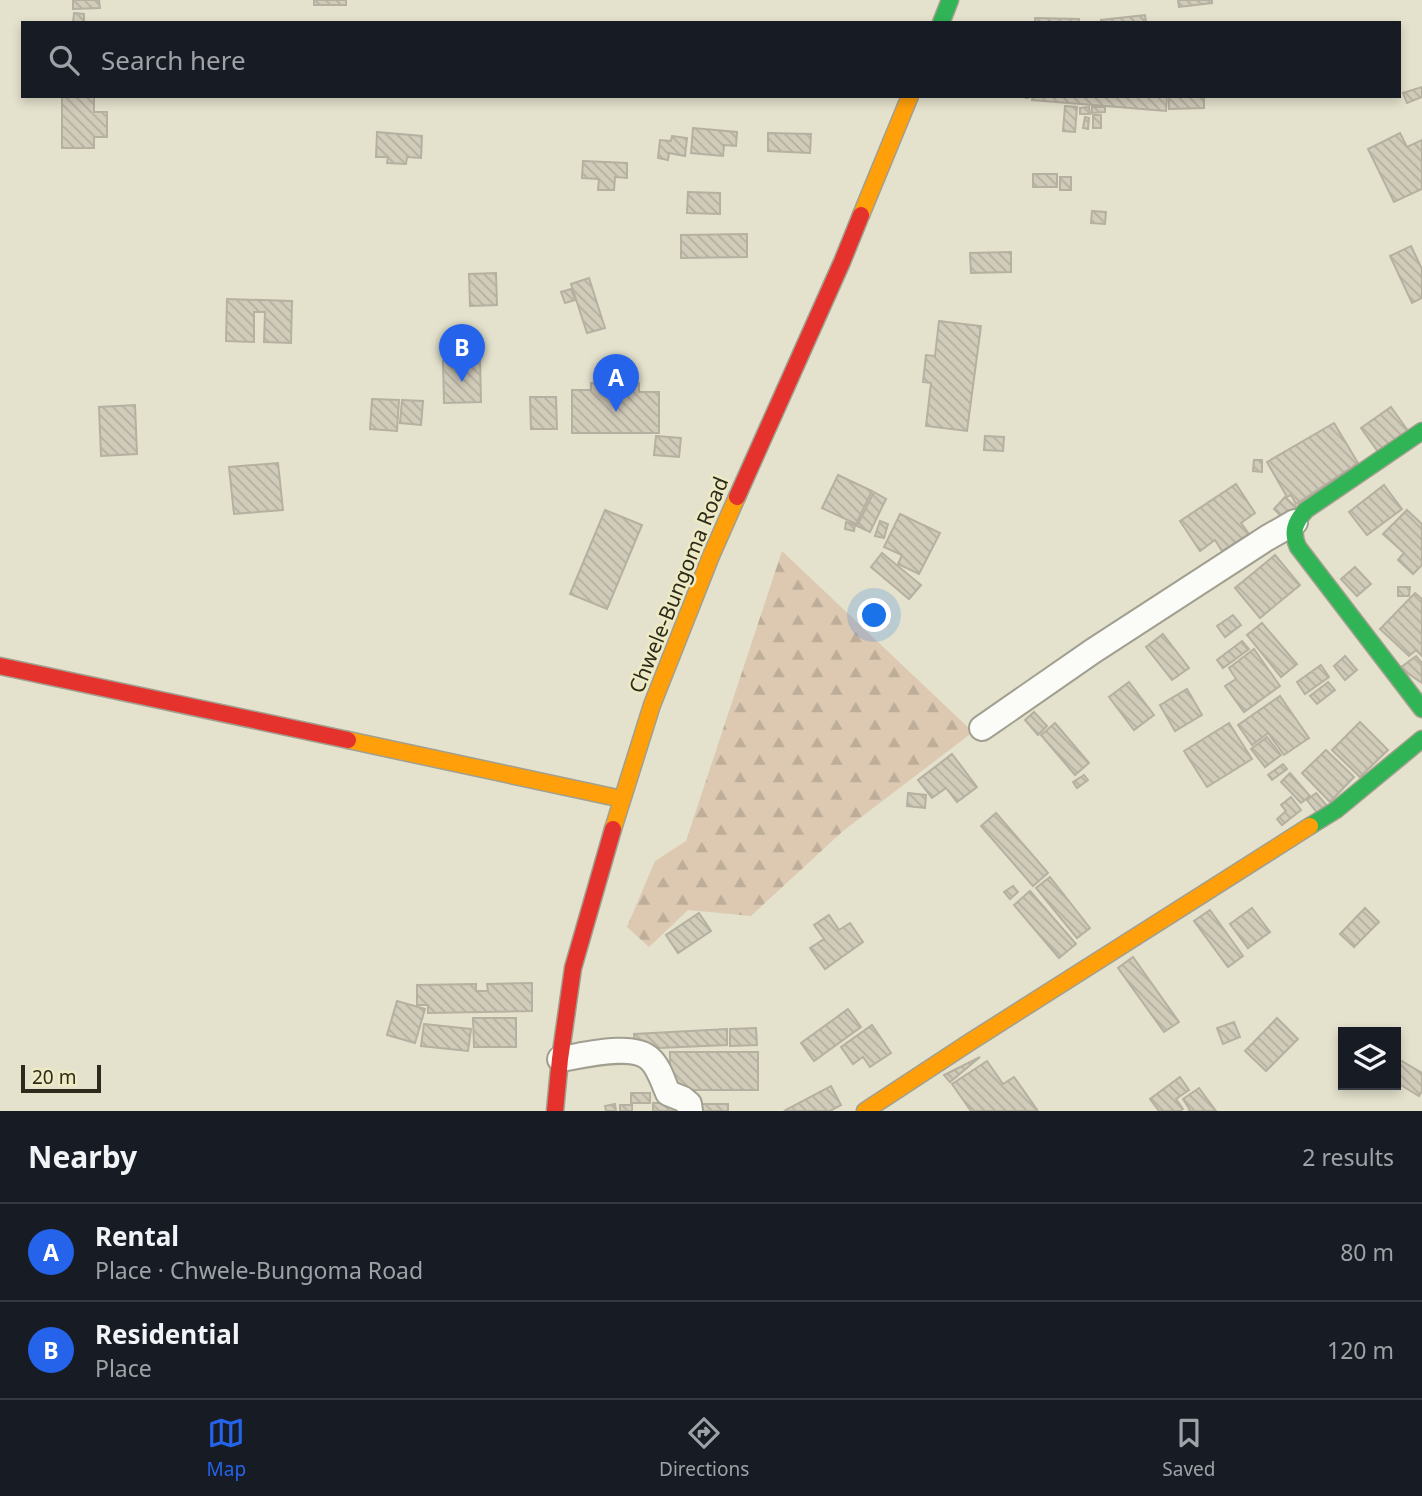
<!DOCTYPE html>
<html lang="en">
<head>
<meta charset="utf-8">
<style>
	body { margin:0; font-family:"Noto Sans",sans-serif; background:#20242c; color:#f1f3f6 }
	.controls { position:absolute; right:21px; bottom:21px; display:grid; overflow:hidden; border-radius:0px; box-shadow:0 4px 10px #0003 }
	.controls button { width:63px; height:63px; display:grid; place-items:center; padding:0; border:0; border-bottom:2px solid #363941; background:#171b24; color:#f1f3f6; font:35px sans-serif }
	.scale { position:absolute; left:21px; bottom:18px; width:80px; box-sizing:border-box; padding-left:7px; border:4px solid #2b2a1b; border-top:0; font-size:19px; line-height:24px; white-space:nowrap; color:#2b2a1b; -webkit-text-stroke:5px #edeac4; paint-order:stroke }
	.you { position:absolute; left:875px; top:616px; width:24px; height:24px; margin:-18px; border:5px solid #fff; border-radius:50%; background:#1a73e8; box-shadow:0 0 0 10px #1a73e833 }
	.badge { display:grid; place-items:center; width:46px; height:46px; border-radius:50%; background:#2563eb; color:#fff; font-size:23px; font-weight:700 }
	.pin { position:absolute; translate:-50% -58px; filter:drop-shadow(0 2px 4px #0008) }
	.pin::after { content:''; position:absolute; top:37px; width:24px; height:21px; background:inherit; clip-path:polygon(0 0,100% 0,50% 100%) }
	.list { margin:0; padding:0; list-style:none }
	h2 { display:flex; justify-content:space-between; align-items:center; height:91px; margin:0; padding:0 28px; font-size:30px }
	h2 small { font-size:23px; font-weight:400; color:#9ea1a6 }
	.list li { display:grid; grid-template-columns:46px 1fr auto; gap:21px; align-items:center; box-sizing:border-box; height:98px; padding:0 28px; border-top:2px solid #363941 }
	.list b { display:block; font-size:26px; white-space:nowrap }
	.list p { margin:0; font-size:23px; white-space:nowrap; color:#9ea1a6 }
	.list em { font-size:23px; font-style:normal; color:#9ea1a6 }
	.icon { flex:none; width:38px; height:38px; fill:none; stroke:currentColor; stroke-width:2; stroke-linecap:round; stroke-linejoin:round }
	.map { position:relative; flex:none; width:1422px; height:1111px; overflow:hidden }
	.search { position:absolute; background:#171b24; box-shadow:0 4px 10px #0003; left:21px; right:21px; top:21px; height:77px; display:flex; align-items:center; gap:18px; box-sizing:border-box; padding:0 24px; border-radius:0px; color:#9ea1a6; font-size:26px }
	.sheet { height:287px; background:#171b24 }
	nav { display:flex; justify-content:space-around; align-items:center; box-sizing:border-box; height:98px; border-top:2px solid #363941; background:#171b24; font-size:19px; color:#9ea1a6 }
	nav a { display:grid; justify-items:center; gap:4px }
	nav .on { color:#2563eb }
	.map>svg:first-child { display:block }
</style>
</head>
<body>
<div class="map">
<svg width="1422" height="1111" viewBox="0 0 1422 1111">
	<defs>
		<pattern id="forest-firs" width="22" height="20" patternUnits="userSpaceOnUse" patternTransform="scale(1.75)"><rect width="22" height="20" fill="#ddc9b2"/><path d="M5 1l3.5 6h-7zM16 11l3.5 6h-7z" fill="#bead98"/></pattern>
		<pattern id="building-back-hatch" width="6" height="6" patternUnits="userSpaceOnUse" patternTransform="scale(1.75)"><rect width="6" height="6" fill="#d1cbba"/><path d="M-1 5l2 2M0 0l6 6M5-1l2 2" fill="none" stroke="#b4ae9f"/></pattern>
	</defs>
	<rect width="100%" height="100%" fill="#e4e2cd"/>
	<!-- forest -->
	<path fill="url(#forest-firs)" d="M782 551 973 732 843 831 751 916 688 910 649 947 627 927 655 861 686 841Z"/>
	<!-- building -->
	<g fill="url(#building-back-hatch)" stroke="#b5b0a0" stroke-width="2">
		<path d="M73 0H99L100 8 73 9Z"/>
		<rect x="314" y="0" width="32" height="5"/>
		<path d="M1178 0H1212V3L1179 7Z"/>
		<path d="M74 13 84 14V23H73Z"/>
		<path d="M1145 15 1146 23H1101V20Z"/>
		<path d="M1035 18 1079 19V23H1035Z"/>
		<path d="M1422 87V97L1407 103 1403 93Z"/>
		<path d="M1019 96H1167L1166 111 1032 100 1033 96 1027 98Z"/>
		<path d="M1169 96H1204V108L1169 109Z"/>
		<path d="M62 97H94V112H107V137H94V148H62Z"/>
		<path d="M1065 106 1077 107 1075 132 1063 131Z"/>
		<path d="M1089 107 1090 114H1080V108Z"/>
		<path d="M1092 107H1105V112L1092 113Z"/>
		<rect x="1093" y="115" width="8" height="13"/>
		<path d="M1085 117 1089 118 1088 129 1083 128Z"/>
		<path d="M693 128 737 132 736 146 724 145 723 156 691 153Z"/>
		<path d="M377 132 422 136 421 158 407 157 406 164 387 163 388 157H376Z"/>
		<path d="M768 133 811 134 810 153 768 151Z"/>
		<path d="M1400 133 1407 147 1422 140V189L1394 202 1368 149Z"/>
		<path d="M672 136 687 138 685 156 669 153 668 160 658 158 660 140 671 141Z"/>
		<path d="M583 161 627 163V178L615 177 614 190H598L599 179 582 178Z"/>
		<rect x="1033" y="174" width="24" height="13"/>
		<rect x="1060" y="177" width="11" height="13"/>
		<path d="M688 192 720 193V214L687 213Z"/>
		<path d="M1092 211 1106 212 1105 224 1091 223Z"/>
		<path d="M747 234V257L681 258V235Z"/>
		<path d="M1411 246 1422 269V298L1412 303 1390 256Z"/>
		<path d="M1011 252V272L971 273 970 253Z"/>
		<path d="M496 273 497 305 470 306 469 274Z"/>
		<path d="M589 278 605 328 587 333 571 284Z"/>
		<path d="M571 289 575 300 565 303 561 292Z"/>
		<path d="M227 299 292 301 291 343 264 342 265 312H254V342L226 341Z"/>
		<path d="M939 321 981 326 967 431 926 426 931 383 923 382 926 355 935 356Z"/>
		<path d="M480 360 481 402 444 403 443 361Z"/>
		<path d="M591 383H639V392H659V433H572V390H591Z"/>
		<path d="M530 397H556L557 429H531Z"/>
		<path d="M372 399 399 400 397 431 370 429Z"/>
		<path d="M402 400 423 401 421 425 400 423Z"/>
		<path d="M135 405 137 454 101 456 99 407Z"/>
		<path d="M1391 407 1411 435 1381 456 1361 428Z"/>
		<path d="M1334 423 1358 463 1296 504 1291 495 1287 497 1267 462Z"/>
		<path d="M656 436 681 438 679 457 654 455Z"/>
		<path d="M985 436 1004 437 1003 451 984 450Z"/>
		<path d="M1254 460H1262V472L1253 471Z"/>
		<path d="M278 463 283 510 234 514 229 467Z"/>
		<path d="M838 475 872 491 856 524 822 508Z"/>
		<path d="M1236 484 1255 513 1241 523 1249 534 1222 551 1215 540 1200 551 1180 521Z"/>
		<path d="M1384 485 1402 509 1367 535 1349 512Z"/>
		<path d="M874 492 886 499 870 532 857 526Z"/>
		<path d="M1285 497 1297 508 1286 521 1274 509Z"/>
		<path d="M605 510 642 525 607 609 570 594Z"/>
		<path d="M1407 510 1422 524V565L1413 574 1398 560 1404 553 1383 534Z"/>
		<path d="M900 514 940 533 919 574 898 564 902 555 884 547Z"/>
		<path d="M880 521 888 524 884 538 875 536Z"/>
		<path d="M846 522 855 525 854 531 845 529Z"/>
		<path d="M882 553 921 585 909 599 871 567Z"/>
		<path d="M1275 555 1300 585 1260 618 1235 588Z"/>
		<path d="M1355 567 1371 584 1357 596 1341 579Z"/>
		<path d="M1398 587H1410L1409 596H1398Z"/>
		<path d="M1415 593 1422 599V656L1416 650 1409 656 1380 629Z"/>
		<path d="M1233 615 1241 625 1225 637 1217 626Z"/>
		<path d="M1262 623 1297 664 1281 677 1247 635Z"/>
		<path d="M1163 634 1189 668 1172 680 1146 647Z"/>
		<path d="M1242 641 1249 649 1223 668 1217 660Z"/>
		<path d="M1254 649 1280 686 1244 712 1225 686 1236 679 1229 668Z"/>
		<path d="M1345 656 1357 670 1345 680 1334 666Z"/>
		<path d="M1416 656 1422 663V683L1400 668Z"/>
		<path d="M1321 665 1329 677 1305 694 1297 682Z"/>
		<path d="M1129 682 1154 715 1134 730 1109 697Z"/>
		<path d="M1328 682 1335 690 1317 704 1310 696Z"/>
		<path d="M1187 689 1202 715 1175 731 1160 705Z"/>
		<path d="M1280 696 1309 738 1284 755 1268 733 1252 745 1238 725Z"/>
		<path d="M1034 712 1047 726 1038 735 1025 720Z"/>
		<path d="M1360 722 1388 750 1360 777 1332 750Z"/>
		<path d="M1055 723 1089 763 1075 775 1041 735Z"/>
		<path d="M1229 723 1252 759 1207 787 1184 751Z"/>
		<path d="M1267 737 1281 755 1265 767 1251 749Z"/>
		<path d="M1326 750 1354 777 1330 802 1302 773Z"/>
		<path d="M952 754 977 787 957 802 946 788 932 798 918 780Z"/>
		<path d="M1283 764 1287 769 1272 780 1268 775Z"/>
		<path d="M1290 773 1310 796 1301 803 1281 782Z"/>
		<path d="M1084 775 1088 780 1077 788 1073 782Z"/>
		<path d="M908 793 926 795 925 808 907 806Z"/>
		<path d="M1316 793 1328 807 1318 814 1307 800Z"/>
		<path d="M1291 797 1301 810 1282 825 1277 819 1286 811 1281 805Z"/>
		<path d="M996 813 1048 873 1033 886 981 826Z"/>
		<path d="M1050 877 1090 928 1077 938 1036 888Z"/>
		<path d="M1013 886 1018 892 1010 899 1004 892Z"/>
		<path d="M1030 891 1076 944 1059 958 1014 905Z"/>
		<path d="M1252 908 1270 932 1248 948 1230 924Z"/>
		<path d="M1365 908 1379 922 1354 947 1340 934Z"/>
		<path d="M1210 910 1243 956 1228 967 1194 921Z"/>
		<path d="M699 913 711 931 678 953 666 935Z"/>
		<path d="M829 915 839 930 850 923 863 942 825 969 810 948 824 939 814 925Z"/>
		<path d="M1133 957 1179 1022 1164 1032 1118 968Z"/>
		<path d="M532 983V1011L428 1013V1005H417V985L476 984V991H488L487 984Z"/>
		<path d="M397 1001 425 1009 415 1043 387 1035Z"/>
		<path d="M848 1009 861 1027 814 1061 801 1043Z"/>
		<path d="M473 1018H516V1047H474Z"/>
		<path d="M1277 1018 1298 1039 1266 1071 1245 1051Z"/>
		<path d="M1234 1022 1240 1037 1223 1044 1217 1028Z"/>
		<path d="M424 1024 471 1029 468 1051 421 1046Z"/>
		<path d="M872 1025 891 1053 870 1067 863 1057 853 1064 841 1047Z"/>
		<path d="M756 1028 757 1045 730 1046V1029Z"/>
		<path d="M727 1029V1045L635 1049 634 1034Z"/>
		<rect x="670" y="1052" width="88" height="38"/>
		<path d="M980 1057 950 1082 944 1075Z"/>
		<path d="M1400 1060 1422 1073V1091L1419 1096 1396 1082V1066Z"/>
		<path d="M987 1061 1003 1084 1014 1077 1038 1111H971L952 1084Z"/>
		<path d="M1180 1077 1189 1090 1176 1099 1183 1109 1180 1111H1159L1150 1099Z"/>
		<path d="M831 1086 841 1105 830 1111H784Z"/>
		<path d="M1199 1088 1216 1111H1188L1190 1110 1183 1099Z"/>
		<rect x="631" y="1093" width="19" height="10"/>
		<rect x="653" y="1103" width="33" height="8"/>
		<path d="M615 1104 616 1111H606L605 1106Z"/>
		<rect x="693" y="1104" width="35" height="7"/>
		<rect x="620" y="1105" width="12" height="6"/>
	</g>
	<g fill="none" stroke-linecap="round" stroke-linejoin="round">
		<!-- street casing -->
		<g stroke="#a19f8f" stroke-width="28">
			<g id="street">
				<path d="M982 728 1093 651 1267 538 1295 522"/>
				<path d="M560 1059C582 1056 633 1042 650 1059 659 1067 663 1082 668 1093L683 1099 689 1104 690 1111"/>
			</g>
		</g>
		<!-- fast casing -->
		<g stroke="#a19f8f" stroke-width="19">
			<g id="fast">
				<path d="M941 23 950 0"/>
				<path d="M1422 431 1306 510C1295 522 1291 532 1298 547L1422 709"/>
				<path d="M1310 826 1336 810 1422 739"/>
			</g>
		</g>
		<!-- slow casing -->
		<g stroke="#a19f8f" stroke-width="19">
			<g id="slow">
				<path d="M861 215 910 96"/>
				<path d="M348 740 622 799"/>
				<path d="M613 829 652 705 711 556 737 497"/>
				<path d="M865 1111 970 1042 1310 826"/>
			</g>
		</g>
		<!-- jam casing -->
		<g stroke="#a19f8f" stroke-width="19">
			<g id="jam">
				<path d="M737 497 842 262 861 215"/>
				<path d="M0 666 348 740"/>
				<path d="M555 1111 560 1059 573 968 613 829"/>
			</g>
		</g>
		<!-- street -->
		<use href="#street" stroke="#fbfbf8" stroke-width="24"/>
		<!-- fast -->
		<use href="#fast" stroke="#30b455" stroke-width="16"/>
		<!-- slow -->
		<use href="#slow" stroke="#ff9f0a" stroke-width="16"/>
		<!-- jam -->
		<use href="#jam" stroke="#e5322d" stroke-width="16"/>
	</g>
	<g text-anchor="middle" stroke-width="5" stroke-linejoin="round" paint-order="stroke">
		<!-- street labels -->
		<g font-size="21" fill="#2b2a1b" stroke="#edeac4">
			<text transform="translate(679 585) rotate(-68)" y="7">Chwele-Bungoma Road</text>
		</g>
	</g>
</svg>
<div class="controls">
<button><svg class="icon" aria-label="layers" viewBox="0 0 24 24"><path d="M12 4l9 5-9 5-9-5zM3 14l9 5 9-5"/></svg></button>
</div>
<div class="scale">20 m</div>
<div class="you"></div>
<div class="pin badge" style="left:616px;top:412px">A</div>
<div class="pin badge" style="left:462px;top:382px">B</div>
<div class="search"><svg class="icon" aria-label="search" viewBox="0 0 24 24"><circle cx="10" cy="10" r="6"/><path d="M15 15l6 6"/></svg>Search here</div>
</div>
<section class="sheet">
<h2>Nearby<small>2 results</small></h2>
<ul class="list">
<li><span class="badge">A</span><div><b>Rental</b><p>Place · Chwele-Bungoma Road</p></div><em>80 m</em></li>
<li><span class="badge">B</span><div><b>Residential</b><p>Place</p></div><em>120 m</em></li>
</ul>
</section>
<nav>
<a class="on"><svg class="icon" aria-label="map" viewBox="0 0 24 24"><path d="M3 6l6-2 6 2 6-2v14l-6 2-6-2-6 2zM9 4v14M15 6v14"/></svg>Map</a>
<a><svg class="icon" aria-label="directions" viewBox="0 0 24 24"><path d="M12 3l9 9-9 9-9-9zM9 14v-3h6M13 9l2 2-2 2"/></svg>Directions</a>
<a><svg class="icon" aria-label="saved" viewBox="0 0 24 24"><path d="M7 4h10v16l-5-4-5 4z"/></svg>Saved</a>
</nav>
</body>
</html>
